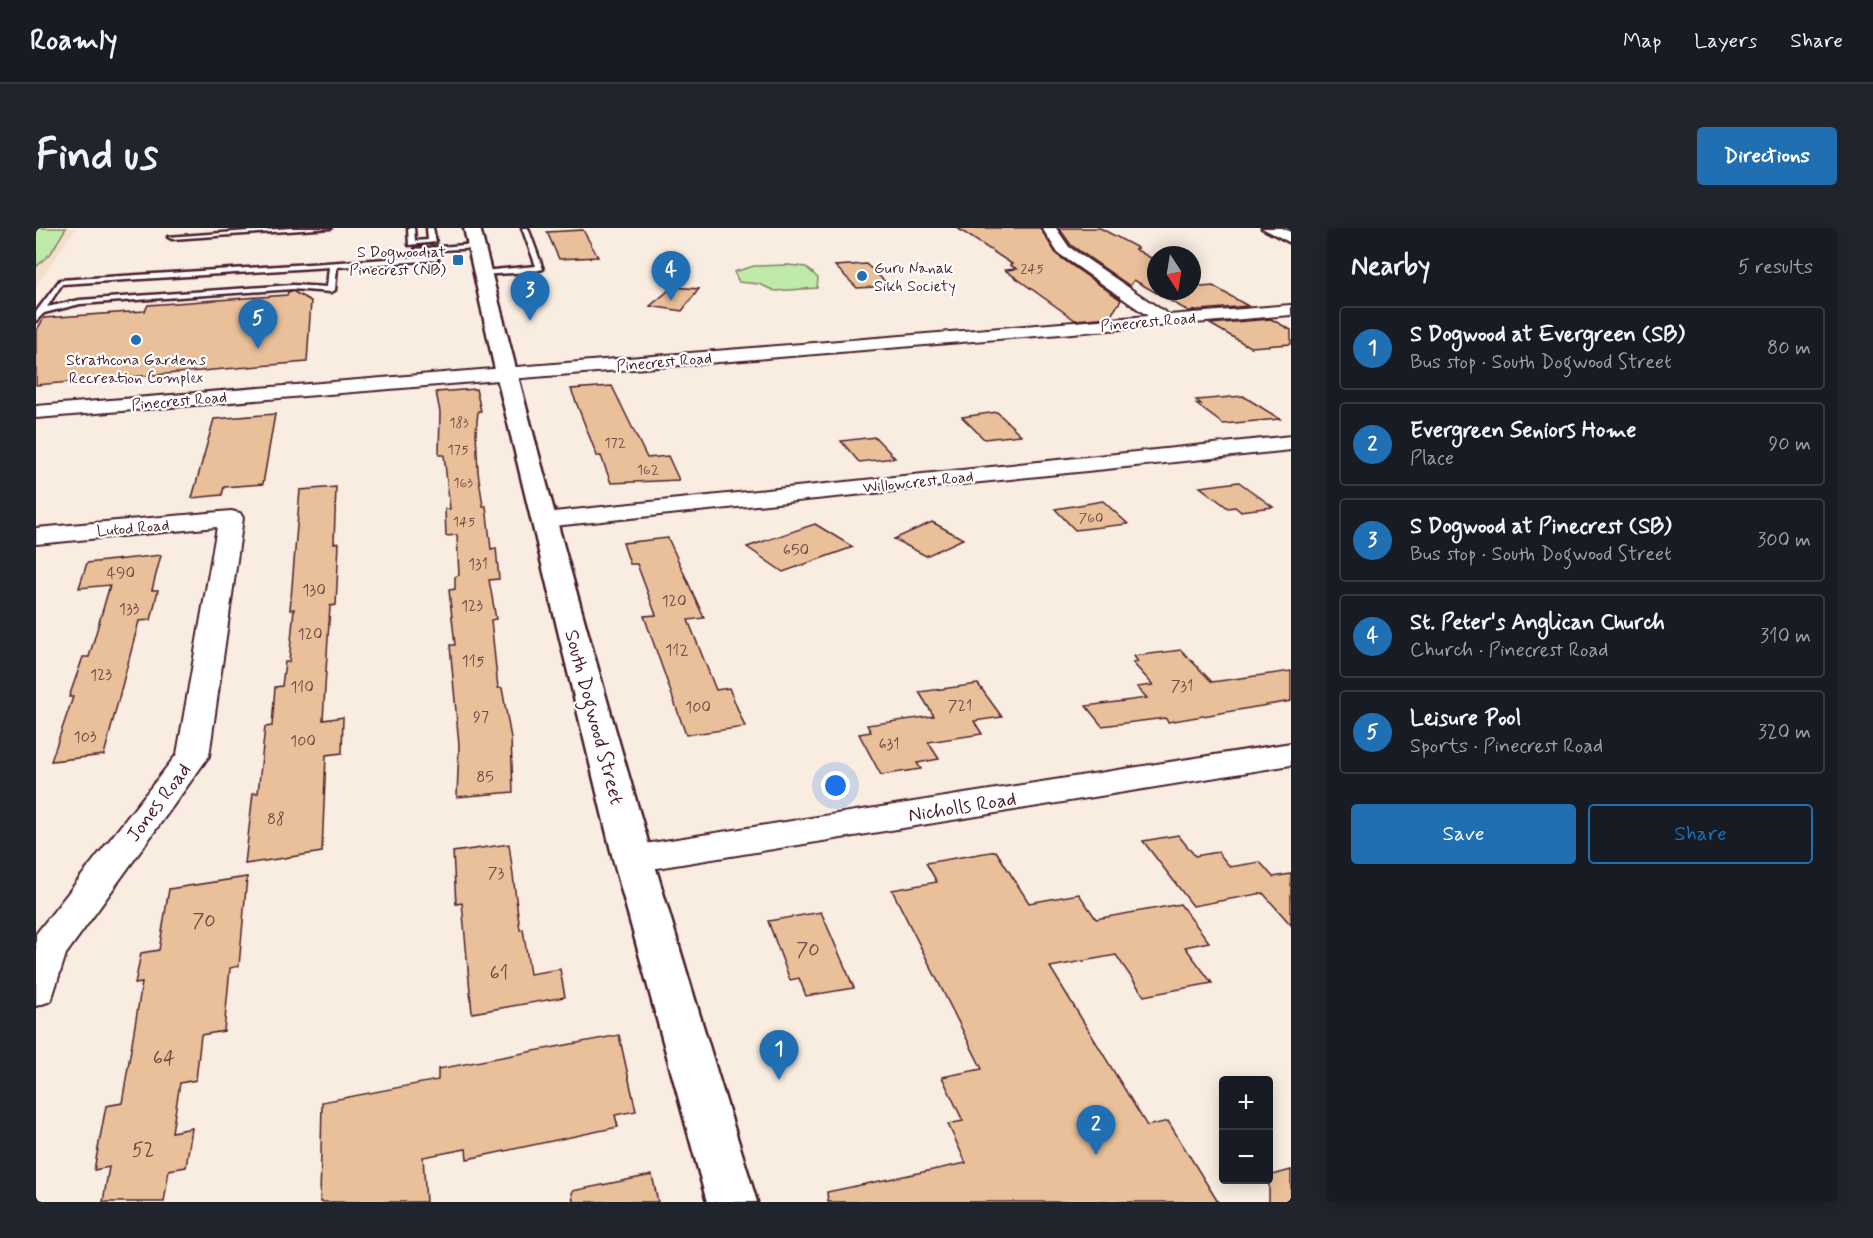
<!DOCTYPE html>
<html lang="en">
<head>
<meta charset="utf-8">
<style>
	body { margin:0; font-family:Mynerve,sans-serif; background:#20242c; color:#f1f3f6 }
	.controls { position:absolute; right:18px; bottom:18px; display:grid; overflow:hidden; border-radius:6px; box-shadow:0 3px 15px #0003 }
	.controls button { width:54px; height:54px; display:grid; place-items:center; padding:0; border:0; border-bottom:2px solid #363941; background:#171b24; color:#f1f3f6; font:30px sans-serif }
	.compass { position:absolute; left:1111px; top:18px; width:54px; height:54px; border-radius:50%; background:#171b24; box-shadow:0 3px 15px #0003; rotate:168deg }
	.you { position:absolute; left:800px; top:558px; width:21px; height:21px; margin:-15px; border:4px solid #fff; border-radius:50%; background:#1a73e8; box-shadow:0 0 0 9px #1a73e833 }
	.badge { display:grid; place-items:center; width:39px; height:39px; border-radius:50%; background:#1f6fb2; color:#fff; font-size:20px; font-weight:700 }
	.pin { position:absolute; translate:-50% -50px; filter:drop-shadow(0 2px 3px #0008) }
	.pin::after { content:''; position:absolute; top:32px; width:21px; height:18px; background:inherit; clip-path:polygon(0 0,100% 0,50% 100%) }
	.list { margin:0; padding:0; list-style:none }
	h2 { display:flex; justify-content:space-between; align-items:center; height:78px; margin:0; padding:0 24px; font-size:26px }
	h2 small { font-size:20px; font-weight:400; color:#9ea1a6 }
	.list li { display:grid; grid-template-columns:39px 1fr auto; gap:18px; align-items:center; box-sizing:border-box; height:84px; margin:0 12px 12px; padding:0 12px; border:2px solid #363941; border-radius:6px }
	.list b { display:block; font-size:22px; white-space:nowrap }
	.list p { margin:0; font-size:20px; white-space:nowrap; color:#9ea1a6 }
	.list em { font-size:20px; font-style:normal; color:#9ea1a6 }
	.actions { display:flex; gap:12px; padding:18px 24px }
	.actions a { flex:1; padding:14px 0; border:2px solid #1f6fb2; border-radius:6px; text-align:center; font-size:21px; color:#1f6fb2 }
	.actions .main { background:#1f6fb2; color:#fff }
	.map { position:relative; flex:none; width:1255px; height:974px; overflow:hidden; border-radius:6px }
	header { display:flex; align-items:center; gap:36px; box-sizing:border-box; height:84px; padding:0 30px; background:#171b24; border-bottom:2px solid #363941 }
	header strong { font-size:28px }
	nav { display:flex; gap:33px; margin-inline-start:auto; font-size:21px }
	.intro { display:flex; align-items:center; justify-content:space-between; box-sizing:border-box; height:144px; padding:0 36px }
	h1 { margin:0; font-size:42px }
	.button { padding:15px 27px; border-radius:6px; background:#1f6fb2; color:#fff; font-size:21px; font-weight:700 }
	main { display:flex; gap:36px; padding:0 36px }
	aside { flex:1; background:#171b24; border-radius:6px; box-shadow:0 3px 15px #0003 }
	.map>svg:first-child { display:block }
</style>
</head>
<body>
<header>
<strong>Roamly</strong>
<nav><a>Map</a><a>Layers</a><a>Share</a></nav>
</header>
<div class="intro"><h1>Find us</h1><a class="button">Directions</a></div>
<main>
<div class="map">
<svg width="1255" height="974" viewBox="0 0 1255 974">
	<rect width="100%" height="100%" fill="#f9ece1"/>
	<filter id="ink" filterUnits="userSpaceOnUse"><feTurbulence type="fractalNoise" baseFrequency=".0167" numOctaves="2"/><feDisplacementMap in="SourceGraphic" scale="12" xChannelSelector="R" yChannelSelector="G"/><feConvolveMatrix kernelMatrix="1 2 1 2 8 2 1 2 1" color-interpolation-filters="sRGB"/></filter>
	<g filter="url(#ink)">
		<!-- built -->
		<path fill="#f4dfcc" d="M0 0H40L0 59Z"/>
		<!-- green -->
		<g fill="#bfeaa7" stroke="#848469" stroke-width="1.5">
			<path d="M0 0H30L15 25 0 39Z"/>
			<path d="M752 37 770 39 782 50 781 60 739 63 723 56 703 54 698 44 718 38Z"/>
		</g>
		<!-- building -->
		<g fill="#eac09a" stroke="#4a1f2b" stroke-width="1.5">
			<path d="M921 0H1004L1021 27 1085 72 1074 89 1039 92 969 42 981 41 974 37 976 36Z"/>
			<path d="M1023 0H1064L1102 20 1099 21 1120 33V63H1156V53L1166 59 1177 58 1212 78 1152 83 1098 52 1094 58 1035 17Z"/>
			<path d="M547 2 562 29 523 31 511 4Z"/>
			<path d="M830 36 854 58 821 60 799 38Z"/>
			<path d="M637 59 663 61 646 83 614 78Z"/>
			<path d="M256 63 275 73 271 134 0 157V103L8 90 109 83 112 77 251 67 252 64Z"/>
			<path d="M1235 91 1255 102V116L1214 119 1174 96Z"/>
			<path d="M576 158 611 230 632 228 643 252 575 255 565 228H561L535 161Z"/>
			<path d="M440 161 445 183H442L440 204 442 244 447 278H450L455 321 460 320 463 351 453 352 460 391 455 392 462 460H466L475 510 477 564 421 569 423 517 414 417H419L413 362 419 361V349L423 347 421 307 410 308 409 281H414L408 227H403L404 184 400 164Z"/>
			<path d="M1207 168 1244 191 1187 196 1160 176H1165L1160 172Z"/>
			<path d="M961 184 985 207 948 211 926 189Z"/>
			<path d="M239 186 227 256 188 259 186 267 156 270 178 191Z"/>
			<path d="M839 209 859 230 823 234 805 213Z"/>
			<path d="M1203 254 1237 279 1204 283 1199 279 1192 280 1164 259Z"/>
			<path d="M300 259 298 315H303L300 377 294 378 287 492 307 489 306 525 290 527 286 624 209 636 217 565H222L229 499 236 498 239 459 246 458 249 434H253L258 381 254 382 264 262Z"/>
			<path d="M1067 273 1092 296 1039 302 1019 281Z"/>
			<path d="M896 294 927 311 890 328 858 311Z"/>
			<path d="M779 296 817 319 747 344 711 319Z"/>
			<path d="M632 310 668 390 652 392 680 462 693 460 709 499 650 507 608 388 620 387 601 336H594L587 315Z"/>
			<path d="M125 327 116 362H122L115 392 103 393 68 527 15 533 37 469H33L47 429H53L74 357 43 360 51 335Z"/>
			<path d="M1145 422 1176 454 1255 443V473L1132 494 1129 490 1066 498 1050 478 1111 470 1101 459 1117 457 1097 435 1102 434 1098 428Z"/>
			<path d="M942 456 966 489 938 493 946 506 892 514 903 531 881 535 885 541 845 547 823 506 835 504 831 497 898 488 883 464Z"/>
			<path d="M1142 607 1159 628 1182 624 1194 639 1224 634 1237 649 1255 646V697L1227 665 1157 678 1107 613Z"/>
			<path d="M473 616 484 702 487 701 494 746 524 741 529 769 436 785 426 675 420 676 417 624Z"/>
			<path d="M960 623 993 675 1043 666 1060 691 1144 676 1173 714 1149 719 1176 755 1108 768 1080 727 1014 739 1111 898 1132 893 1182 974H792L791 964 930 935 912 896 927 893 906 849 946 841 856 662 901 654 890 635Z"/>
			<path d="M211 649 203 738 194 740 188 803 165 807 160 852 144 855 136 904 156 900 150 939 133 942 128 974H67L73 939 58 942 70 878 86 875 106 755 99 756 105 725 123 722 133 661Z"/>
			<path d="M785 684 818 760 770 768 763 750 754 752 732 693Z"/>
			<path d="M583 807 600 883 579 887 582 899 431 931 430 921 387 929 390 974H284L286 874 402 852V841Z"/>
			<path d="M1255 942V974H1233V948Z"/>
			<path d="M616 947 622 974H537L536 963Z"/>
		</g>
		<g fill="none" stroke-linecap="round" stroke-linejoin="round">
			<!-- service casing -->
			<g stroke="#4a1f2b" stroke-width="5">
				<g id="service">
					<path d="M256 0H295L136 11 132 9Z"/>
					<path d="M372 0H378L379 13 392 12 391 0H397L400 14 373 17Z"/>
					<path d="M486 0H492L507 41 495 44 444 47 447 43 500 38Z"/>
					<path d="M441 16 444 20 383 23 379 21Z"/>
					<path d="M399 28 402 32 301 39 299 62 295 64 256 61 44 76 8 85 0 93V84L24 52ZM293 39 291 59 256 57 44 72 11 79 26 56Z"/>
				</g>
			</g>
			<!-- minor casing -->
			<g stroke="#4a1f2b" stroke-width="4">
				<g id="minor">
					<path d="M1006 0H1020L1033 19 1133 87 1255 77V87L0 190V178L1112 88 1022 25Z"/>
					<path d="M1255 208V222L508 299 499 297 496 292 499 287 508 285Z"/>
					<path d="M195 283 204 285 207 290 173 528 30 726 15 773 0 778V706L141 526 181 299 0 316V300Z"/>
					<path d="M1255 515V537L596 644 583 640 578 631 583 622 596 618Z"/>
				</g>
			</g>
			<!-- tertiary casing -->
			<g stroke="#4a1f2b" stroke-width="5">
				<path id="tertiary" d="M1226 0H1246L1255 4V15Z"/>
			</g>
			<!-- secondary casing -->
			<g stroke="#4a1f2b" stroke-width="5">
				<path id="secondary" d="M428 0H444C526 328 621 651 721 974H671L577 631 457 133Z"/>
			</g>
			<!-- service -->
			<use href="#service" fill="#fff" fill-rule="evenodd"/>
			<!-- minor -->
			<use href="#minor" fill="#fff" fill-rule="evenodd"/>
			<!-- tertiary -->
			<use href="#tertiary" fill="#fff" fill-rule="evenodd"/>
			<!-- secondary -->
			<use href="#secondary" fill="#fff" fill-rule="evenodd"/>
		</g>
	</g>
	<!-- markers -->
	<g fill="#1f6fb2" stroke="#fff" stroke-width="2">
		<rect x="416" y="26" width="12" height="12" rx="3"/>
		<circle cx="826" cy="48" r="6"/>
		<circle cx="100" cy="112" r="6"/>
	</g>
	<g text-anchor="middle" stroke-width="4.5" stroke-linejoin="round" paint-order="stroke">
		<!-- far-number labels -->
		<g font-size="14" fill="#724747">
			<text x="996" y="45">245</text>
			<text x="423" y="199">183</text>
			<text x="579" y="219">172</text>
			<text x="422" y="226">175</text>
			<text x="612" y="246">162</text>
			<text x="427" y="259">163</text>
			<text x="1055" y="294">760</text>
			<text x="428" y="298">145</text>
		</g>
		<!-- far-poi labels -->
		<g font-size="16" fill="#4a1f2b" stroke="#fff" text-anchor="end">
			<text x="410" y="29">S Dogwood at<tspan x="410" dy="18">Pinecrest (NB)</tspan></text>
			<text x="838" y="45" text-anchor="start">Guru Nanak<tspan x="838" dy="18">Sikh Society</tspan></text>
			<text x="100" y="137" text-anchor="middle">Strathcona Gardens<tspan x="100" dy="18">Recreation Complex</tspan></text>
		</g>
		<!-- far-street labels -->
		<g font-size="16" fill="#4a1f2b" stroke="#fff">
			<text transform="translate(1112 93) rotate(-5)" y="6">Pinecrest Road</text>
			<text transform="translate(628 133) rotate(-5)" y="6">Pinecrest Road</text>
			<text transform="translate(143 172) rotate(-5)" y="6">Pinecrest Road</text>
			<text transform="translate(882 253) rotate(-6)" y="6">Willowcrest Road</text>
			<text transform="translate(97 299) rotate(-5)" y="6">Lutod Road</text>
		</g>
		<!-- number labels -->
		<g font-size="16" fill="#724747">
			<text x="760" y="327">650</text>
			<text x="442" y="341">131</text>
			<text x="85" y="350">490</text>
			<text x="278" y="367">130</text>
			<text x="638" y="378">120</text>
			<text x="436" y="383">123</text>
			<text x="93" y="386">133</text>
			<text x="274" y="411">120</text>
			<text x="641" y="427">112</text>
			<text x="437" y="438">115</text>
			<text x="65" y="452">123</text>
			<text x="1146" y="463">731</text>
			<text x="266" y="464">110</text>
			<text x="924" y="483">721</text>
			<text x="662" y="484">100</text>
			<text x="445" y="494">97</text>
			<text x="49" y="514">103</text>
			<text x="267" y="518">100</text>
			<text x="853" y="521">631</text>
			<text x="449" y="554">85</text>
			<text x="240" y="596">88</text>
			<text x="460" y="650">73</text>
		</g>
		<!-- street labels -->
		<g font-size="20" fill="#4a1f2b" stroke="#fff">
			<text transform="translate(559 489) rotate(75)" y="7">South Dogwood Street</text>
			<text transform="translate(122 574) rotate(-53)" y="7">Jones Road</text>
			<text transform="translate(926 578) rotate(-9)" y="7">Nicholls Road</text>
		</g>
		<!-- near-number labels -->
		<g font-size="20" fill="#724747">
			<text x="168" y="699">70</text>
			<text x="772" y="728">70</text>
			<text x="463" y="751">61</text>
			<text x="128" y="836">64</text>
			<text x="107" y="928">52</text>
		</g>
	</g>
</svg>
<div class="controls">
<button>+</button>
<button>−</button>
</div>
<svg class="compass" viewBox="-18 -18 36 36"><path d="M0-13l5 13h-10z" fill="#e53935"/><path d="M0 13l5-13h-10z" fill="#9ea1a6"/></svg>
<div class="you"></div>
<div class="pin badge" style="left:743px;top:852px">1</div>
<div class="pin badge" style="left:1060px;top:927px">2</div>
<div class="pin badge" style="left:494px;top:93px">3</div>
<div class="pin badge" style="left:635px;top:73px">4</div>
<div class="pin badge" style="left:222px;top:121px">5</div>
</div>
<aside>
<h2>Nearby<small>5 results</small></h2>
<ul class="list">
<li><span class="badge">1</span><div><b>S Dogwood at Evergreen (SB)</b><p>Bus stop · South Dogwood Street</p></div><em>80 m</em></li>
<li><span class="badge">2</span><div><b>Evergreen Seniors Home</b><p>Place</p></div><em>90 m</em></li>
<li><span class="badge">3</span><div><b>S Dogwood at Pinecrest (SB)</b><p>Bus stop · South Dogwood Street</p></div><em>300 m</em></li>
<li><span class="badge">4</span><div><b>St. Peter's Anglican Church</b><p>Church · Pinecrest Road</p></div><em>310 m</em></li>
<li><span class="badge">5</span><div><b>Leisure Pool</b><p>Sports · Pinecrest Road</p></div><em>320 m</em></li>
</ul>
<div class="actions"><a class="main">Save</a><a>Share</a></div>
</aside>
</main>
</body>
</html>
